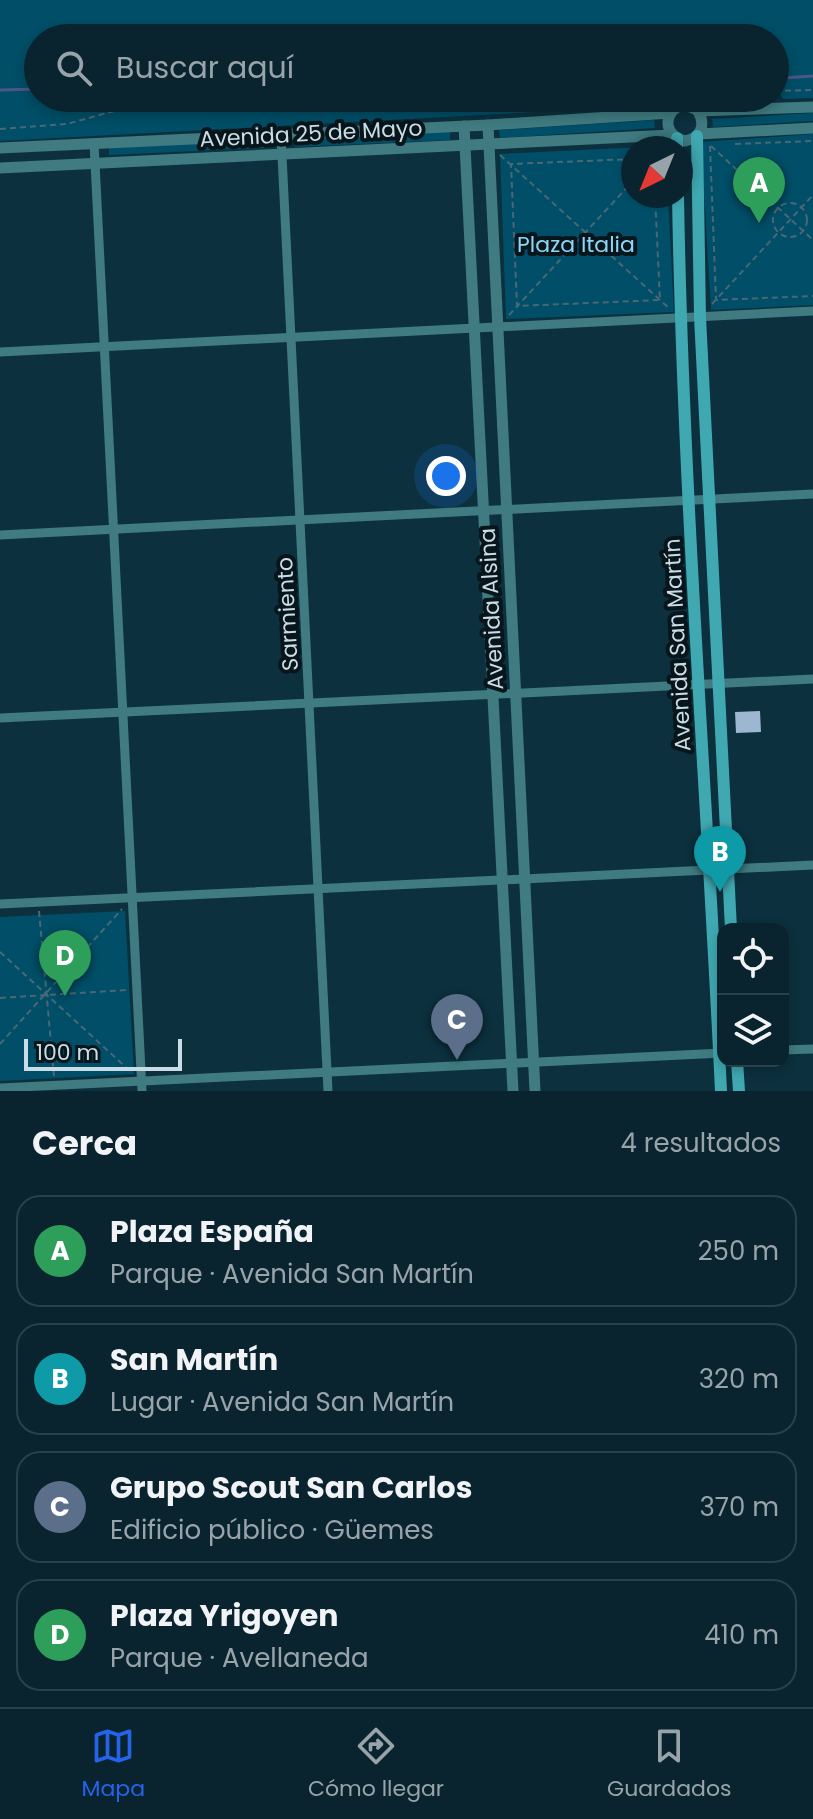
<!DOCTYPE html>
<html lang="es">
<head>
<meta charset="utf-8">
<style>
	body { margin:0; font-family:Poppins,sans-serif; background:#17303a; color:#f1f3f6 }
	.controls { position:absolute; right:24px; bottom:24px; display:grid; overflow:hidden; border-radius:16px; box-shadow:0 4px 12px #0003 }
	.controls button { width:72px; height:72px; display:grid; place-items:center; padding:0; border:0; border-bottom:2px solid #29414a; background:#09242e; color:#f1f3f6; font:40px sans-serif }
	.compass { position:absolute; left:621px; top:136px; width:72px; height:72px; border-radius:50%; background:#09242e; box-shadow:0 4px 12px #0003; rotate:223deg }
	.scale { position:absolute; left:24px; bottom:20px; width:158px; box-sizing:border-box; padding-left:8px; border:4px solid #cadce5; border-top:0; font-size:22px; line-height:28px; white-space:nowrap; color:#cadce5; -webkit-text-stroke:6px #08161c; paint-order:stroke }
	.you { position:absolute; left:446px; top:476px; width:28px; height:28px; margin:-20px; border:6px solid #fff; border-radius:50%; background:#1a73e8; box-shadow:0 0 0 12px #1a73e833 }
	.badge { display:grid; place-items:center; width:52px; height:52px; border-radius:50%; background:#2563eb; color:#fff; font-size:26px; font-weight:700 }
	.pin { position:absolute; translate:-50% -66px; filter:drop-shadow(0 2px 4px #0008) }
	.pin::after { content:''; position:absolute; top:42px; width:28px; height:24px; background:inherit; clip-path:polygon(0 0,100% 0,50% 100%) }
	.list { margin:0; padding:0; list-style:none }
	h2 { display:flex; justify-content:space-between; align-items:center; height:104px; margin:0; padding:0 32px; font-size:34px }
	h2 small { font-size:26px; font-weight:400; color:#99a4aa }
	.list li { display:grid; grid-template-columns:52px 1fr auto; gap:24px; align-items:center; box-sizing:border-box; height:112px; margin:0 16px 16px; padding:0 16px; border:2px solid #29414a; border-radius:24px }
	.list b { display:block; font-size:30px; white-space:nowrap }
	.list p { margin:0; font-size:26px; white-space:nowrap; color:#99a4aa }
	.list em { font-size:26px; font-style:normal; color:#99a4aa }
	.icon { flex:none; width:44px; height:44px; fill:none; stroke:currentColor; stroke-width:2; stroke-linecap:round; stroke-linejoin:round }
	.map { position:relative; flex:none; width:813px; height:1091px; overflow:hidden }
	.search { position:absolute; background:#09242e; box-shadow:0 4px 12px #0003; left:24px; right:24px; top:24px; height:88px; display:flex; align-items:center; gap:20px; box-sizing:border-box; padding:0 28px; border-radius:44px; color:#99a4aa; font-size:30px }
	.sheet { height:616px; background:#09242e }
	nav { display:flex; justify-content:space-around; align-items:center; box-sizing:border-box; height:112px; border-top:2px solid #29414a; background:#09242e; font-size:22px; color:#99a4aa }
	nav a { display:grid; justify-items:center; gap:4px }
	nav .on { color:#2563eb }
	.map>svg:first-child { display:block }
</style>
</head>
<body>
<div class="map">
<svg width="813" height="1091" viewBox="0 0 813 1091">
	<rect width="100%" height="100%" fill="#0c303e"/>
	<!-- green -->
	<g fill="#004e67">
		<path d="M0 0H813V98L783 99 775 85V38H749L748 37 727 38H38V98H667L665 105 0 141Z"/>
		<path d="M813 113V121L713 127 712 119Z"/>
		<path d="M654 120 655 128 500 138 499 130Z"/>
		<path d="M450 131V140L295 147V139Z"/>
		<path d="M813 134V305L711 310 701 142Z"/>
		<path d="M264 140V148L109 155V147Z"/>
		<path d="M666 146V148H633V196H668L674 312 506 319 500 154Z"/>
		<path d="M125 911 134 1074 0 1081V917Z"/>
	</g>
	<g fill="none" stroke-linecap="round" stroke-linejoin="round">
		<!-- stream -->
		<g stroke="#4c5687" stroke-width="3">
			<path d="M782 78 813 76"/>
			<path d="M0 90 38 89"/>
		</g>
	</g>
	<!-- building -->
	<path fill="#9db6d1" d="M760 711 761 732 736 733 735 712Z"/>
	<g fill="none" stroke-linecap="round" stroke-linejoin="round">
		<!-- path -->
		<g stroke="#4a6874" stroke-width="2" stroke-dasharray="6 4" stroke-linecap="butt">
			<path d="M775 91 813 90"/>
			<path d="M336 98 361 105 470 108 654 98"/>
			<path d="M0 129 67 124 161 98"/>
			<path d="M735 144 813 141"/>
			<path d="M710 146 716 300 813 296"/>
			<path d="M711 146 813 240"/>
			<path d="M500 155 670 309"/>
			<path d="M633 159 511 164 517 306 660 300 655 196"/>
			<circle cx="790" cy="220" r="17"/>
			<path d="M712 304 813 195"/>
			<path d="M509 315 633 181"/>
			<path d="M39 911 54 1076"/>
			<path d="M0 952 131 1072"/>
			<path d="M0 998 127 990"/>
			<path d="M0 1044 122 909"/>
		</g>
		<!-- minor -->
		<g stroke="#3f7b81" stroke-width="9">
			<path d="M281 135 328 1091"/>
			<path d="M94 143 142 1091"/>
			<path d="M0 352 813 311"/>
			<path d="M0 535 813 494"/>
			<path d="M0 718 813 679"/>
			<path d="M0 904 813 865"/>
			<path d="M783 1050 813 1049"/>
			<path d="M0 1088 723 1053"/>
		</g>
		<!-- tertiary -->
		<g stroke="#3f7b81" stroke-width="11">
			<path d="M698 111C706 125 701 138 685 141 653 133 671 92 698 111L813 107"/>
			<path d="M488 125 535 1091"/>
			<path d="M464 126 513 1091"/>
			<path d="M699 134 813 128"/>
			<path d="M0 148 488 125 671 113"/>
			<path d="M0 168 672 135"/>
		</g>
		<!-- secondary -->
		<g stroke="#3fa8b1" stroke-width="12">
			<path d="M697 136 700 317 731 929"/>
			<path d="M677 138V148"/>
			<path d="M678 196C683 495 707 793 721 1091"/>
			<path d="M737 1061 739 1091"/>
		</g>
	</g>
	<g text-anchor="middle" stroke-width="8" stroke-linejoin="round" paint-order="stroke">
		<!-- street labels -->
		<g font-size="22" fill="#cadce5" stroke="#08161c">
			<text transform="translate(311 133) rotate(-3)" y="8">Avenida 25 de Mayo</text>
			<text transform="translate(491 609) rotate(-93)" y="8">Avenida Alsina</text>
			<text transform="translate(287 614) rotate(-93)" y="8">Sarmiento</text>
			<text transform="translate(677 645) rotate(-93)" y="8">Avenida San Martín</text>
		</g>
		<!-- park labels -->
		<g font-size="22" fill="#8bd7f7" stroke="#08161c">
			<text x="576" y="252">Plaza Italia</text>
		</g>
	</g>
</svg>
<div class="controls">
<button><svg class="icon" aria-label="locate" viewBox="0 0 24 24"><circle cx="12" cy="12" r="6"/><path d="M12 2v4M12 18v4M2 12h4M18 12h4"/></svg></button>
<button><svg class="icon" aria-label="layers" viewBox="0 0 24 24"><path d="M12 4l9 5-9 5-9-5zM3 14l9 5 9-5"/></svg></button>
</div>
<svg class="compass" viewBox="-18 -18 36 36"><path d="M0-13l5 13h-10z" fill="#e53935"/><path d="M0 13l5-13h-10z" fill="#99a4aa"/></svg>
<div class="scale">100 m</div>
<div class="you"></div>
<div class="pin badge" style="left:759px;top:223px;background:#2e9e5b">A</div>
<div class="pin badge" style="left:720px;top:892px;background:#0f9aa8">B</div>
<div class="pin badge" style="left:457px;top:1060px;background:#5c6f8a">C</div>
<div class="pin badge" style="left:65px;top:996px;background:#2e9e5b">D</div>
<div class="search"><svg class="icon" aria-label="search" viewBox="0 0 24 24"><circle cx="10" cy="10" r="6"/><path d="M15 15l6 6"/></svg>Buscar aquí</div>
</div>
<section class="sheet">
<h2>Cerca<small>4 resultados</small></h2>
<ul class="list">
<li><span class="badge" style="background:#2e9e5b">A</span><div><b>Plaza España</b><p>Parque · Avenida San Martín</p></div><em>250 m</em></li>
<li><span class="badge" style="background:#0f9aa8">B</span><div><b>San Martín</b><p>Lugar · Avenida San Martín</p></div><em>320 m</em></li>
<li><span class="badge" style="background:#5c6f8a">C</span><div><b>Grupo Scout San Carlos</b><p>Edificio público · Güemes</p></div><em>370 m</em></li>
<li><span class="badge" style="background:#2e9e5b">D</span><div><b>Plaza Yrigoyen</b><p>Parque · Avellaneda</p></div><em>410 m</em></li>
</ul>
</section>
<nav>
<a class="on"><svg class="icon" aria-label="map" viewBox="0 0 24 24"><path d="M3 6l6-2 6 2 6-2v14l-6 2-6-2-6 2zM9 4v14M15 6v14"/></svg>Mapa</a>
<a><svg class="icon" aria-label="directions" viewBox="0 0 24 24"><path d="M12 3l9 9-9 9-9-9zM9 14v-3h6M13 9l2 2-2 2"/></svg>Cómo llegar</a>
<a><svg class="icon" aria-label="saved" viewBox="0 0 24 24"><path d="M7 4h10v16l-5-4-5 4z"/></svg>Guardados</a>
</nav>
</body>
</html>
